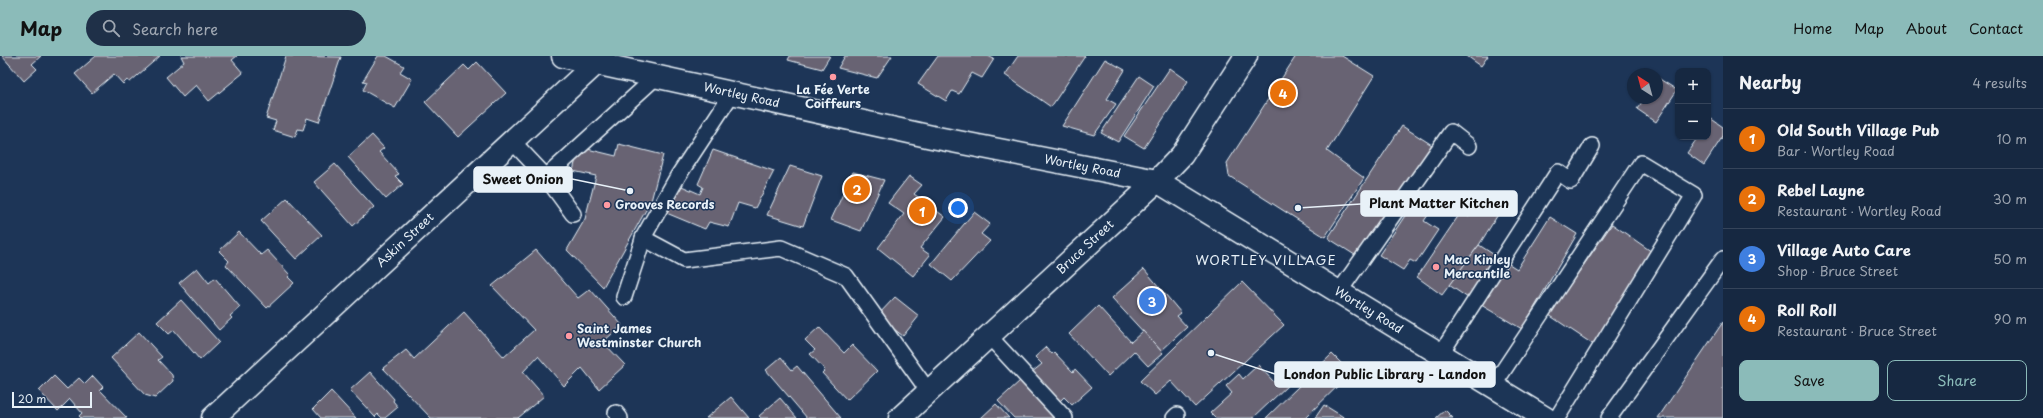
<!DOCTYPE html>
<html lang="en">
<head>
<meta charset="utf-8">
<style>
	body { margin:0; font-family:"Playpen Sans",sans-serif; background:#1f3048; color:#f1f3f6 }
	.controls { position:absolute; right:12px; top:12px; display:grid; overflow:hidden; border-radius:8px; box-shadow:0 1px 3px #0004 }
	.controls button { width:36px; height:36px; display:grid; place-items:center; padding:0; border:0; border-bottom:1px solid #35445a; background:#162841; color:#f1f3f6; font:20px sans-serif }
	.compass { position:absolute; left:1627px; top:12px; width:36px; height:36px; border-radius:50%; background:#162841; box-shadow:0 1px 3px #0004; rotate:324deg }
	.scale { position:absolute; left:12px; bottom:10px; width:80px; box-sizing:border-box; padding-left:4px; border:2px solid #e8f1f8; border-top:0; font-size:11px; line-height:14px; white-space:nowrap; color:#e8f1f8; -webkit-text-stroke:3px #1d3557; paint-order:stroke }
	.you { position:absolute; left:958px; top:152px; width:14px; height:14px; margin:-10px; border:3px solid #fff; border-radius:50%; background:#1a73e8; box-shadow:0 0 0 6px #1a73e833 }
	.badge { display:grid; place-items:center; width:26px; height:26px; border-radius:50%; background:#8bbbb9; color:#fff; font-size:13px; font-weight:700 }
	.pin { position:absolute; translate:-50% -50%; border:2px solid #fff; box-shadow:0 1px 4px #0006 }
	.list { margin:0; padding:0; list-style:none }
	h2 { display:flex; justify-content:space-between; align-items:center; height:52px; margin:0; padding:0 16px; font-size:17px }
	h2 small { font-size:13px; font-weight:400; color:#9ea6b1 }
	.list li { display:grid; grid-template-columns:26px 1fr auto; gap:12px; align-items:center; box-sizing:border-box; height:60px; padding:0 16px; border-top:1px solid #35445a }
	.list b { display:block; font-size:15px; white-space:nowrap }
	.list p { margin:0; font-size:13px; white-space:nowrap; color:#9ea6b1 }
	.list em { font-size:13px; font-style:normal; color:#9ea6b1 }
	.actions { display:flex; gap:8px; padding:12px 16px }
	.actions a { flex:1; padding:9px 0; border:1px solid #8bbbb9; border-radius:8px; text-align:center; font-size:14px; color:#8bbbb9 }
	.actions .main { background:#8bbbb9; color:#111 }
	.icon { flex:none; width:22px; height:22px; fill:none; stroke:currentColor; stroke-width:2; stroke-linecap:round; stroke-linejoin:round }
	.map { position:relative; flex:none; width:1723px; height:362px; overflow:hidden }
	header { display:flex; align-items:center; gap:24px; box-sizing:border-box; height:56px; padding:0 20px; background:#8bbbb9; color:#111 }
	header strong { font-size:19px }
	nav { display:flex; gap:22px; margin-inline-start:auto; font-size:14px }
	.search { width:280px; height:36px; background:#1f3048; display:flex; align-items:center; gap:10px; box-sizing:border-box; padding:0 14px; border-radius:22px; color:#9ea6b1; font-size:15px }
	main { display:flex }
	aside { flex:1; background:#162841 }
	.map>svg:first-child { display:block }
</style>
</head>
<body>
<header>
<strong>Map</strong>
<div class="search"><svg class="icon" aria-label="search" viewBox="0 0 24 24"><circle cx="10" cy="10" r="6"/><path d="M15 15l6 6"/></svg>Search here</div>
<nav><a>Home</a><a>Map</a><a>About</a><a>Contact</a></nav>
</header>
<main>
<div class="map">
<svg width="1723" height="362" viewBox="0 0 1723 362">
	<rect width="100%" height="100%" fill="#1d3557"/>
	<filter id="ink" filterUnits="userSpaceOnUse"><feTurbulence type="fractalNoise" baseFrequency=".025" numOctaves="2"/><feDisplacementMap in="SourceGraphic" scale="8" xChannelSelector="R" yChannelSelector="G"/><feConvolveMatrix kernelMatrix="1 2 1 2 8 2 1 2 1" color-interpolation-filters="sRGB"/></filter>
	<g filter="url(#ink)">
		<!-- building -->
		<g fill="#676373" stroke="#e8f1f8">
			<path d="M2 0H41L32 8 37 13 24 25Z"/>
			<path d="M96 0H160L130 26 127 24 123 28 114 18 92 37 75 18Z"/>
			<path d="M181 0H237L232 4 243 17 209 45 196 29 183 41 166 21 184 6Z"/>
			<path d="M286 0 341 1 319 66 307 62 303 74 298 73 295 81 273 74 276 65 266 62Z"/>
			<path d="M378 0H386L404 10 400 16 412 23 395 52 363 34 367 26 363 25Z"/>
			<path d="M790 0H830L822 13 788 4Z"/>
			<path d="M845 0H892L877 22 838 12Z"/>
			<path d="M938 0H988L994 3 982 22 972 17 959 38 952 35 946 45 918 28Z"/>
			<path d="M1018 0H1085L1051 51 1005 19Z"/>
			<path d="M1296 0H1342L1374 20 1327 95 1364 122 1325 181 1229 120 1227 107Z"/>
			<path d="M1467 0H1488L1481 10Z"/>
			<path d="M1105 3 1125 14 1107 43 1116 48 1094 79 1062 70Z"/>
			<path d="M477 6 506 37 458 81 425 46 464 9 469 14Z"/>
			<path d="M1170 12 1188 25 1144 92 1124 80Z"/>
			<path d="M1139 20 1154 30 1118 86 1101 77Z"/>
			<path d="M1658 22 1677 34 1656 66 1637 53 1645 42H1657Z"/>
			<path d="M1710 62 1723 71V80L1704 109 1687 97 1698 81H1708V66Z"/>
			<path d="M1402 70 1432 89 1358 201 1328 182Z"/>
			<path d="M372 79 384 92 379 96 399 118 395 120 403 128 386 143 348 101Z"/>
			<path d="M619 88 663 99 651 145 603 231 567 194 585 163 596 120 573 115 579 91 616 100Z"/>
			<path d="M713 94 774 115 755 152 738 147 729 171 709 166 705 173 664 156 677 128 700 138 703 131 698 128Z"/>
			<path d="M335 108 374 151 353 170 314 126Z"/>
			<path d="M790 110 822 120 803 170 767 159Z"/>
			<path d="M853 116 884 124 861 175 831 164Z"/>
			<path d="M909 120 922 129 914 138 945 161 920 192 930 199 913 220 878 192 904 158 888 147Z"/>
			<path d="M287 142 322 179 296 203 261 165Z"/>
			<path d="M1416 143 1432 153 1424 165 1438 174 1416 207 1410 204 1403 214 1379 199Z"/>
			<path d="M1480 144 1499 157 1479 189 1442 239 1417 221 1461 156 1469 160Z"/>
			<path d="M974 156 990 168 981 178 990 185 952 225 931 208Z"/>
			<path d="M1550 161 1577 178 1522 273 1481 249 1506 206 1517 213Z"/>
			<path d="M1612 168 1655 198 1594 289 1549 259Z"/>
			<path d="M239 176 261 199 267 194 290 219 288 221 294 227 267 252 226 209 229 205 219 195Z"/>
			<path d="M1479 189 1499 202 1471 244 1449 229Z"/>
			<path d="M536 194 578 242 590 233 622 269 603 286 625 309 599 333 582 312 564 330 538 300 523 316 544 340 518 362H431L383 312 406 294 414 303 464 256 504 301 534 274 492 230Z"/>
			<path d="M197 212 209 227 215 222 240 251 230 260 232 262 219 274 179 227Z"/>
			<path d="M1144 213 1181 257 1177 260 1187 271 1161 295 1112 242Z"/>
			<path d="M1242 226 1284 269 1195 351 1171 325 1155 339 1140 325Z"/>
			<path d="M895 241 919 260 903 280 877 260Z"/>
			<path d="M181 244 219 286 200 304 174 274 169 278 157 266Z"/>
			<path d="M1098 250 1131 286 1143 275 1163 297 1148 310 1134 295 1108 320 1069 278Z"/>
			<path d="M1723 266V362H1658Z"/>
			<path d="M819 271 844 297 852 289 877 315 847 344 822 317 825 314 810 298 815 294 805 284Z"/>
			<path d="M139 276 162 301 158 304 172 319 173 325 155 342 145 339 111 302Z"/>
			<path d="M1046 291 1052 298 1054 296 1073 316 1075 313 1092 331 1072 349 1064 341 1058 347 1031 317 1042 308 1035 301Z"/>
			<path d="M1332 298 1351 317 1305 362H1266Z"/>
			<path d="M781 301 792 314 797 310 841 362H807L766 314Z"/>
			<path d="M1258 309 1274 326 1279 320 1288 329 1253 362H1215L1210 357 1232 337 1226 330 1239 318 1243 323Z"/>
			<path d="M370 316 394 343 393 345 398 351 385 362H382L378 358 375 361 350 334Z"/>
			<path d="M54 320 67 333 79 322 85 328 93 320 103 331 100 334 127 362H81L79 360 82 357 70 343 58 355 39 335Z"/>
			<path d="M1020 325 1055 362H1014L998 345Z"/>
			<path d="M331 335 356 362H321L313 353Z"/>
			<path d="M731 341 749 362H706Z"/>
			<path d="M780 342 797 362H761L759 360Z"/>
			<path d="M996 348 1009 362H981Z"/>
			<path d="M1324 349 1345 362H1315Z"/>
			<path d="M1445 354 1453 362H1436Z"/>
		</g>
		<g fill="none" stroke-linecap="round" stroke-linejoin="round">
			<!-- lane casing -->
			<g stroke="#e8f1f8" stroke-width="18">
				<g id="lane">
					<path d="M513 86 546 121 573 158"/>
					<path d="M546 121 657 20"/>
					<path d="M643 182 684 204 781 192 846 220 929 336"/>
					<path d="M1339 236 1451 76 1469 90"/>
					<path d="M624 241 644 180 678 120 733 36"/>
					<path d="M989 280 1065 362"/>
					<path d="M1440 299 1558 116 1571 125 1592 90"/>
					<path d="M1493 330 1641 107 1694 139 1557 362"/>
					<path d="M616 357 620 362"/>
					<path d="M1174 362 1177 359"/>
					<path d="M1609 362 1723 203"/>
				</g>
			</g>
			<!-- street casing -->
			<g stroke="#e8f1f8" stroke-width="25">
				<g id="street">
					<path id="s1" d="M213 362 604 0"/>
				</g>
			</g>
			<!-- secondary casing -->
			<g stroke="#e8f1f8" stroke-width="25">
				<g id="secondary">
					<path id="s2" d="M563 0 932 81 1157 125 1545 362"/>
					<path id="s3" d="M900 362 1157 125 1182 99 1246 0"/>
				</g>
			</g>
			<!-- lane -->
			<use href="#lane" stroke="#1d3557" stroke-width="15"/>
			<!-- street -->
			<use href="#street" stroke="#1d3557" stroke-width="22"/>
			<!-- secondary -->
			<use href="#secondary" stroke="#1d3557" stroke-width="22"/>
		</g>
	</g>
	<!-- markers -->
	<g fill="#ff9aa2" stroke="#1d3557" stroke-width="1.5">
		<circle cx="833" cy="21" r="4"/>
		<circle cx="607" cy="149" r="4"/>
		<circle cx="1436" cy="211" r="4"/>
		<circle cx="569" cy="280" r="4"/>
	</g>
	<g text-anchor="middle" stroke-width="3" stroke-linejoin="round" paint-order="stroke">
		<!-- poi labels -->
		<g font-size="12" font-weight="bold" fill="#e8f1f8" stroke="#1d3557" text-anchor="start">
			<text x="833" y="38" text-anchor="middle">La Fée Verte<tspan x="833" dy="14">Coiffeurs</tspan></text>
			<text x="615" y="153">Grooves Records</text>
			<text x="1444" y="208">Mac Kinley<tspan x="1444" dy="14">Mercantile</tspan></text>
			<text x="577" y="277">Saint James<tspan x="577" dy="14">Westminster Church</tspan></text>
		</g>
		<!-- street labels -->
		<g font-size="12" fill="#e8f1f8" stroke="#1d3557">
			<text dy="4" stroke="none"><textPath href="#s2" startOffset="183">Wortley Road</textPath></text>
			<text dy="4" stroke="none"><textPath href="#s2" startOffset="531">Wortley Road</textPath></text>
			<text dy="4" stroke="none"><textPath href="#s1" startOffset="262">Askin Street</textPath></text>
			<text dy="4" stroke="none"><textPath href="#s3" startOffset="252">Bruce Street</textPath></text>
			<text dy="4" stroke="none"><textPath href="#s2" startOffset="855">Wortley Road</textPath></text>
		</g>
		<!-- neighbourhood labels -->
		<g font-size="13" letter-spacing="1" fill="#e8f1f8" stroke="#1d3557">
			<text x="1266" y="209">WORTLEY VILLAGE</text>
		</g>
	</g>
	<!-- callouts -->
	<path fill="none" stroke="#e8f1f8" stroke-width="1.5" d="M630 135L572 123M1298 152L1361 148M1211 297L1275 318"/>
	<g fill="#e8f1f8" stroke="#1d3557" stroke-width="1.5">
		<circle cx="630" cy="135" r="4"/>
		<circle cx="1298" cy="152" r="4"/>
		<circle cx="1211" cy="297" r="4"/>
	</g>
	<g fill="#e8f1f8" stroke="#e8f1f8" stroke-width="1.5">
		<rect x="474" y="111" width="98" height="25" rx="4"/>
		<rect x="1361" y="135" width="156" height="25" rx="4"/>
		<rect x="1275" y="306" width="220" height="25" rx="4"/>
	</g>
	<g font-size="13" text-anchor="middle" font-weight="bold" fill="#111">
		<text x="523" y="128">Sweet Onion</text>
		<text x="1439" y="152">Plant Matter Kitchen</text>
		<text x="1385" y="323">London Public Library - Landon</text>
	</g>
</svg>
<div class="controls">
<button>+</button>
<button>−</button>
</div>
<svg class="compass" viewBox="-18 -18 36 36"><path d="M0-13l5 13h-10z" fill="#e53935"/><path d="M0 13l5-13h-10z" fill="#9ea6b1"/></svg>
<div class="scale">20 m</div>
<div class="you"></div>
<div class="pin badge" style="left:922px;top:155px;background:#e8710a">1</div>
<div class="pin badge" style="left:857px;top:133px;background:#e8710a">2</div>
<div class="pin badge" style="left:1152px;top:245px;background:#3f7fe0">3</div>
<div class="pin badge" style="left:1283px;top:37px;background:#e8710a">4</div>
</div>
<aside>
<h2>Nearby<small>4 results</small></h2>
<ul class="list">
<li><span class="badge" style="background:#e8710a">1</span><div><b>Old South Village Pub</b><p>Bar · Wortley Road</p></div><em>10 m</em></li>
<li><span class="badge" style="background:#e8710a">2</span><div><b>Rebel Layne</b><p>Restaurant · Wortley Road</p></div><em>30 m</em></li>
<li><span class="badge" style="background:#3f7fe0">3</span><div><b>Village Auto Care</b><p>Shop · Bruce Street</p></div><em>50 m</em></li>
<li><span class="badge" style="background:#e8710a">4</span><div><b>Roll Roll</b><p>Restaurant · Bruce Street</p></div><em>90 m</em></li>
</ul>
<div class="actions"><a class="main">Save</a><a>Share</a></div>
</aside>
</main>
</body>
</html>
